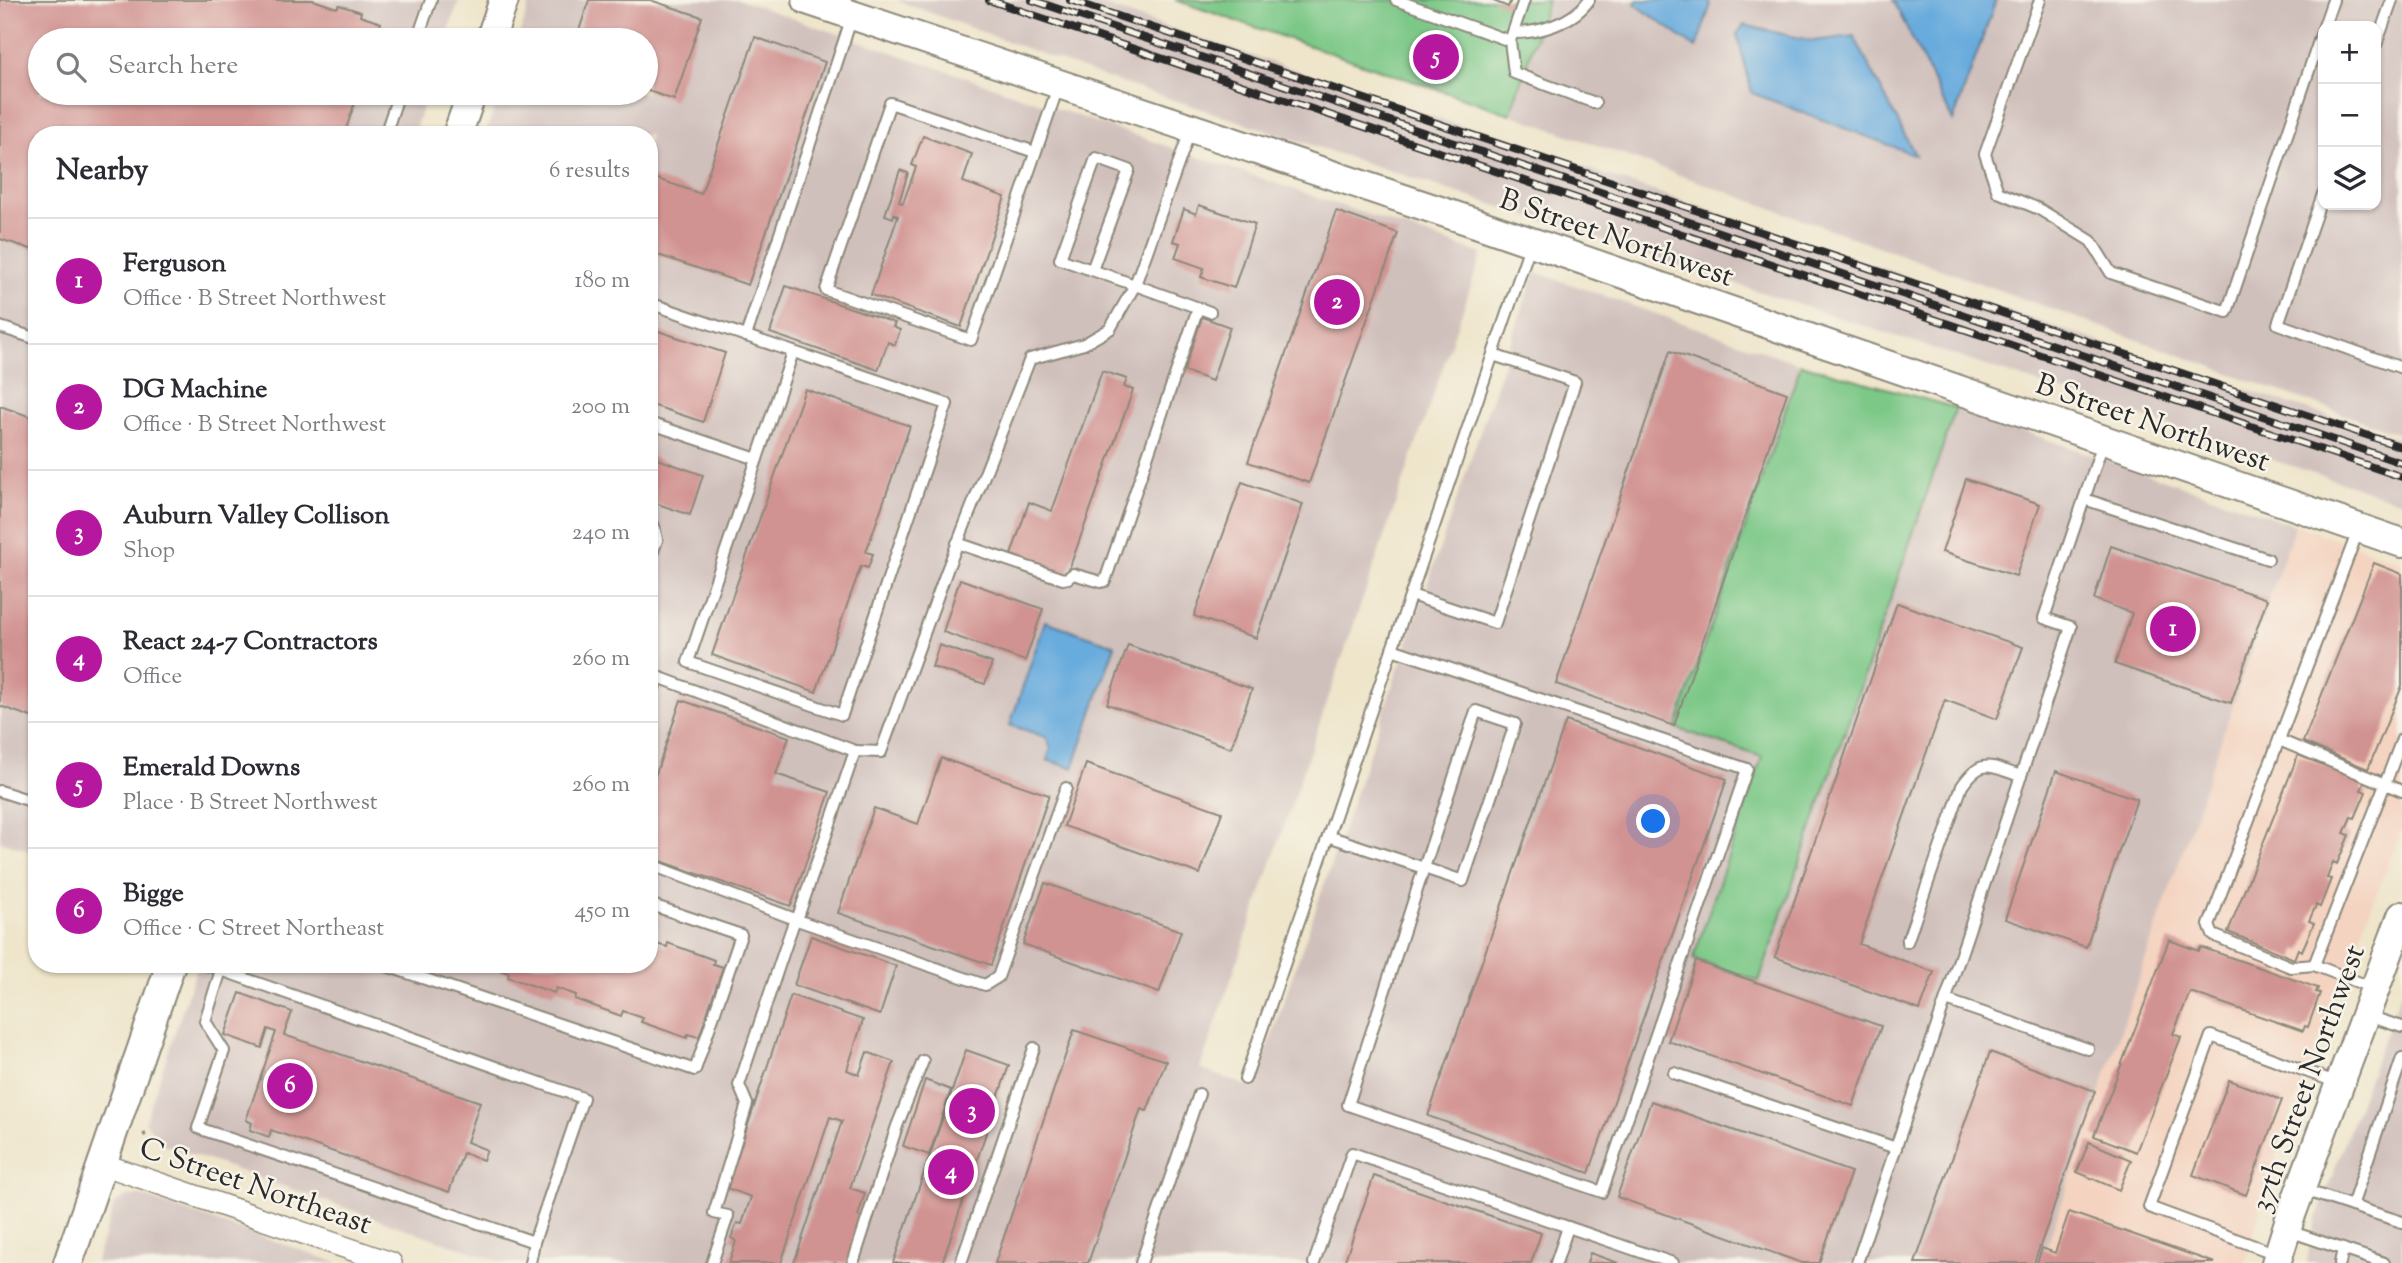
<!DOCTYPE html>
<html lang="en">
<head>
<meta charset="utf-8">
<style>
	body { margin:0; font-family:"Sorts Mill Goudy",serif; background:#f2f2f3; color:#2b2b33 }
	.controls { position:absolute; right:21px; top:21px; display:grid; overflow:hidden; border-radius:14px; box-shadow:0 2px 5px #0004 }
	.controls button { width:63px; height:63px; display:grid; place-items:center; padding:0; border:0; border-bottom:2px solid #e1e1e2; background:#fff; color:#2b2b33; font:35px sans-serif }
	.you { position:absolute; left:1654px; top:822px; width:24px; height:24px; margin:-18px; border:5px solid #fff; border-radius:50%; background:#1a73e8; box-shadow:0 0 0 10px #1a73e833 }
	.badge { display:grid; place-items:center; width:46px; height:46px; border-radius:50%; background:#b5179e; color:#fff; font-size:23px; font-weight:700 }
	.pin { position:absolute; translate:-50% -50%; border:4px solid #fff; box-shadow:0 2px 7px #0006 }
	.list { margin:0; padding:0; list-style:none }
	h2 { display:flex; justify-content:space-between; align-items:center; height:91px; margin:0; padding:0 28px; font-size:30px }
	h2 small { font-size:23px; font-weight:400; color:#7c7c81 }
	.list li { display:grid; grid-template-columns:46px 1fr auto; gap:21px; align-items:center; box-sizing:border-box; height:126px; padding:0 28px; border-top:2px solid #e1e1e2 }
	.list b { display:block; font-size:26px; white-space:nowrap }
	.list p { margin:0; font-size:23px; white-space:nowrap; color:#7c7c81 }
	.list em { font-size:23px; font-style:normal; color:#7c7c81 }
	.icon { flex:none; width:38px; height:38px; fill:none; stroke:currentColor; stroke-width:2; stroke-linecap:round; stroke-linejoin:round }
	.map { position:relative; flex:none; width:2402px; height:1263px; overflow:hidden }
	.search { position:absolute; background:#fff; box-shadow:0 2px 5px #0004; left:28px; top:28px; width:630px; height:77px; display:flex; align-items:center; gap:18px; box-sizing:border-box; padding:0 24px; border-radius:38px; color:#7c7c81; font-size:26px }
	.panel { position:absolute; background:#fff; box-shadow:0 2px 5px #0004; left:28px; top:126px; width:630px; height:847px; border-radius:28px }
	.map>svg:first-child { display:block }
</style>
</head>
<body>
<div class="map">
<svg width="2402" height="1263" viewBox="0 0 2402 1263">
	<rect width="100%" height="100%" fill="#f7f3e8"/>
	<filter id="ink" filterUnits="userSpaceOnUse"><feTurbulence type="fractalNoise" baseFrequency=".0143" numOctaves="2"/><feDisplacementMap in="SourceGraphic" scale="14" xChannelSelector="R" yChannelSelector="G"/><feConvolveMatrix kernelMatrix="1 2 1 2 8 2 1 2 1" color-interpolation-filters="sRGB"/></filter>
	<filter id="wash" filterUnits="userSpaceOnUse"><feTurbulence type="fractalNoise" baseFrequency=".00686" numOctaves="4" result="noise"/><feDisplacementMap in="SourceGraphic" scale="28" xChannelSelector="R" yChannelSelector="G"/><feGaussianBlur stdDeviation="1.57" result="paint"/><feColorMatrix in="noise" values="0 0 0 0 0 0 0 0 0 0 0 0 0 0 0 0 0 1.4 0 .05"/><feComposite in="paint" operator="in"/></filter>
	<g filter="url(#wash)">
		<rect width="100%" height="100%" fill="#eee5ca"/>
		<!-- built -->
		<path fill="#f4d3c0" d="M2295 525 2402 562V828L2291 1113 2267 1185 2245 1263H2041Z"/>
		<!-- industrial -->
		<g fill="#d0c0bc" fill-rule="evenodd">
			<path d="M0 0H459L445 40H40V93H427L413 135H37V853L0 841Z"/>
			<path d="M531 0H739L1482 254 1200 1069 1254 1088 1535 272 1801 364 1676 727 1762 757 1693 958 1758 981 1956 408 2295 525 2041 1263H504L162 1144 145 1121 198 964H649V135H485L500 93H646V40H518Z"/>
			<path d="M896 0H1087L2160 362 2402 440V502L1104 77Z"/>
			<path d="M1548 0H2402V435L1510 114ZM2323 26H2376V205H2323Z"/>
			<path d="M2402 990V1263H2306L2316 1219Z"/>
			<path d="M138 1195 338 1263H95L115 1204 125 1197Z"/>
		</g>
		<!-- green -->
		<g fill="#7cc887" stroke="#547a59" stroke-width="2">
			<path d="M1175 0H1548L1510 114Z"/>
			<path d="M1801 364 1956 408 1759 981 1693 959 1762 757 1676 728Z"/>
		</g>
		<!-- water -->
		<g fill="#68abdd" stroke="#4a6b84" stroke-width="2">
			<path d="M1637 0H1706L1711 4 1696 48 1635 4Z"/>
			<path d="M1893 0H1996L1953 121Z"/>
			<path d="M1744 25 1813 41 1854 36 1915 155 1752 93 1737 34Z"/>
			<path d="M1045 621 1115 645 1073 768 1047 760 1051 748 1046 737 1010 725Z"/>
		</g>
		<g id="blocks">
			<!-- building -->
			<g fill="#d19391">
				<path d="M0 0H313L337 8 339 5 361 12 360 16 381 23 375 40H40V93H358L344 135H37V251L0 239Z"/>
				<path d="M589 0H650L702 17 674 100 646 90V40H576Z"/>
				<path d="M1491 0H1511L1508 7Z"/>
				<path d="M755 37 825 62 748 285 649 252V176L701 194Z"/>
				<path d="M923 136 972 154 963 182 1005 197 961 327 871 295 898 216 894 214 893 218 885 215 900 170 908 173 899 202 903 203 916 167 912 165Z"/>
				<path d="M1199 205 1255 224 1234 288 1201 277 1204 268 1175 258 1180 243 1173 241 1184 209 1196 214Z"/>
				<path d="M1336 211 1398 233 1309 483 1248 462Z"/>
				<path d="M786 286 895 323 893 327 900 330 895 345 888 342 878 370 770 333Z"/>
				<path d="M1202 317 1230 327 1212 381 1184 371Z"/>
				<path d="M649 328 725 353 703 422 649 404Z"/>
				<path d="M1670 351 1787 393 1674 726 1556 684Z"/>
				<path d="M1102 371 1127 379 1124 387 1133 390 1067 575 1011 555 1029 502 1052 511Z"/>
				<path d="M805 389 910 426 866 552 873 554 868 568 861 566 816 692 712 655Z"/>
				<path d="M0 406 37 419V719L0 706Z"/>
				<path d="M649 456 703 475 690 515 649 501Z"/>
				<path d="M1966 479 2040 504 2016 576 1942 552Z"/>
				<path d="M1242 482 1303 504 1256 638 1194 616Z"/>
				<path d="M2111 546 2267 599 2231 703 2115 664 2132 613 2094 599Z"/>
				<path d="M2374 563 2402 574V686L2368 769 2303 742Z"/>
				<path d="M960 579 1043 609 1025 661 943 632Z"/>
				<path d="M1897 603 2023 647 1997 719 1945 700 1859 944 1934 972 1920 1010 1775 957Z"/>
				<path d="M939 645 992 663 985 684 932 667Z"/>
				<path d="M1128 645 1252 689 1231 748 1107 704Z"/>
				<path d="M681 700 789 737 776 774 830 792 791 906 649 857V794Z"/>
				<path d="M1566 721 1727 779 1589 1173 1428 1116Z"/>
				<path d="M2298 755 2365 781 2361 790 2366 792 2355 818 2351 817 2344 833 2349 835 2337 864 2333 862 2327 878 2331 879 2320 907 2316 905 2309 921 2314 923 2302 951 2298 949 2294 959 2228 932Z"/>
				<path d="M941 758 1049 795 991 965 838 913 874 808 918 824Z"/>
				<path d="M1086 764 1222 812 1200 874 1064 826Z"/>
				<path d="M2056 771 2137 799 2086 947 2005 919Z"/>
				<path d="M1045 883 1181 931 1159 993 1023 944Z"/>
				<path d="M811 936 896 966 880 1015 794 985Z"/>
				<path d="M2169 940 2199 951 2201 947 2318 988 2316 992 2320 993 2308 1027 2305 1026 2303 1031 2190 992 2173 1034 2181 1037 2136 1152 2094 1136Z"/>
				<path d="M649 942 667 947 668 943 714 960 713 964 723 967 699 1037 688 1034 687 1038 641 1022 643 1018 623 1011 621 1016 575 999 576 995 556 988 554 993 508 977 509 973 489 966 487 970 471 965 649 964Z"/>
				<path d="M1696 961 1881 1026 1853 1106 1668 1041Z"/>
				<path d="M240 993 292 1012 284 1035 480 1102 467 1142 487 1150 483 1160 463 1153 449 1192 271 1130 269 1137 250 1130 252 1123 246 1120 276 1032 268 1029 262 1048 225 1035Z"/>
				<path d="M791 995 863 1020 847 1070 859 1075 867 1052 894 1062 850 1188 865 1193 858 1216 862 1218 847 1263H794L842 1121 830 1117 781 1263H729L736 1241 731 1238 737 1223 742 1224 751 1197 727 1188Z"/>
				<path d="M1074 1030 1166 1061 1147 1111 1141 1109 1088 1263H995Z"/>
				<path d="M966 1050 1009 1065 942 1263H893Z"/>
				<path d="M1990 1052 2095 1091 2034 1263H1915Z"/>
				<path d="M925 1080 951 1090 929 1155 903 1146Z"/>
				<path d="M2229 1080 2282 1100 2246 1195 2193 1175Z"/>
				<path d="M1651 1101 1851 1172 1819 1263H1802L1617 1197Z"/>
				<path d="M2089 1142 2131 1160 2119 1190 2077 1172Z"/>
				<path d="M1374 1176 1541 1233 1531 1263H1344Z"/>
				<path d="M2069 1212 2215 1263H2037L2042 1248 2055 1253Z"/>
				<path d="M1590 1253 1618 1263H1587Z"/>
			</g>
		</g>
	</g>
	<g filter="url(#ink)">
		<use href="#blocks" fill-opacity="0" stroke="#8c887a" stroke-width="2"/>
		<g fill="none" stroke-linecap="round" stroke-linejoin="round">
			<!-- lane casing -->
			<g stroke="#8c887a" stroke-width="14">
				<g id="lane">
					<path d="M1396 0 1510 41 1524 0"/>
					<path d="M2040 0 1985 154 1998 192 2039 209 2091 241 2111 273 2227 312 2323 29"/>
					<path d="M2324 26 2333 0"/>
					<path d="M1513 33C1539 33 1573 23 1589 0"/>
					<path d="M417 40 431 0"/>
					<path d="M1510 41 1514 73 1595 103"/>
					<path d="M2376 45 2392 0"/>
					<path d="M385 135 399 93"/>
					<path d="M1035 152 890 103 826 290 971 340 1059 84"/>
					<path d="M2323 194 2278 324 2402 368"/>
					<path d="M1092 270 1129 170 1096 158 1060 259 1135 285 1191 128"/>
					<path d="M649 303 947 404 842 715 688 662 757 459 649 423"/>
					<path d="M0 327 37 339"/>
					<path d="M746 336 852 17"/>
					<path d="M757 459 793 352"/>
					<path d="M2084 499 2268 559"/>
					<path d="M649 523 654 526 657 540 649 562"/>
					<path d="M957 543 1063 579 1068 578 1073 574 1101 582 1105 581 1198 308"/>
					<path d="M1411 595 1495 623 1575 382 1493 355"/>
					<path d="M649 702 658 677 855 751 797 920 795 919 788 939 739 1085 747 1104 714 1213 728 1216 712 1263"/>
					<path d="M2279 740 2385 784 2402 739"/>
					<path d="M855 751 881 752 947 570 1030 359 1084 344 1110 329 1135 285 1210 312"/>
					<path d="M0 791 37 803"/>
					<path d="M1328 836 1424 868 1476 711 1515 724 1463 881 1424 868 1348 1105 1602 1192 1747 769 1392 649"/>
					<path d="M649 864 795 919"/>
					<path d="M797 920 985 985 998 977 1066 788"/>
					<path d="M1907 942 1962 786C1983 756 1990 767 2021 776"/>
					<path d="M204 964 221 970 583 1098 534 1242 198 1128 224 1051 205 1021 221 970"/>
					<path d="M381 964 695 1070 741 935 649 904"/>
					<path d="M2314 965 2291 967 2213 935 2209 925 2359 528"/>
					<path d="M2373 988 2314 965 2385 784 2402 791"/>
					<path d="M1946 1000 2088 1049"/>
					<path d="M2368 1016 2402 1027"/>
					<path d="M1674 1073 1896 1148"/>
					<path d="M1245 1079 1531 243"/>
					<path d="M2301 1189 2352 1206 2402 1058"/>
					<path d="M2352 1206 2402 1222"/>
					<path d="M2286 1230 2384 1263"/>
					<path d="M2276 1254 2149 1207 2211 1036 2338 1083"/>
					<path d="M530 1263 534 1242"/>
					<path d="M853 1263 897 1126 923 1061"/>
					<path d="M961 1263 1034 1048"/>
					<path d="M1141 1263 1199 1094"/>
					<path d="M1314 1263 1352 1153 1673 1263"/>
					<path d="M1556 1263 1568 1227"/>
					<path d="M1857 1263 2071 627 2044 618 2104 440"/>
					<path d="M2340 1263 2343 1249"/>
				</g>
			</g>
			<!-- street casing -->
			<g stroke="#8c887a" stroke-width="24">
				<path id="street" d="M102 1164 391 1263"/>
			</g>
			<!-- secondary casing -->
			<g stroke="#8c887a" stroke-width="32">
				<g id="secondary">
					<path d="M807 0 1482 225 2402 543"/>
					<path d="M490 40 504 0"/>
					<path d="M457 135 472 93"/>
					<path d="M68 1263 171 964"/>
					<path d="M2276 1263 2292 1212 2402 916"/>
				</g>
			</g>
			<!-- path -->
			<path stroke="#8c887a" stroke-width="3.5" stroke-dasharray="5 5" stroke-linecap="butt" d="M143 1135 146 1134"/>
			<!-- lane -->
			<use href="#lane" stroke="#fff" stroke-width="10"/>
			<!-- street -->
			<use href="#street" stroke="#fff" stroke-width="21"/>
			<!-- secondary -->
			<use href="#secondary" stroke="#fff" stroke-width="28"/>
			<!-- rail casing -->
			<g stroke="#2b2b2b" stroke-width="8">
				<g id="rail">
					<path d="M989 0 2402 477"/>
					<path d="M1032 0 2402 463"/>
					<path d="M1070 0 2402 447"/>
				</g>
			</g>
			<!-- rail -->
			<use href="#rail" stroke="#f7f3e8" stroke-width="5" stroke-dasharray="16" stroke-linecap="butt"/>
		</g>
	</g>
	<g text-anchor="middle" stroke-width="5" stroke-linejoin="round" paint-order="stroke">
		<!-- street labels -->
		<g font-size="30" fill="#2b2b2b" stroke="#f7f3e8">
			<text transform="translate(1617 237) rotate(19)" y="10">B Street Northwest</text>
			<text transform="translate(2153 422) rotate(19)" y="10">B Street Northwest</text>
			<text transform="translate(2307 1078) rotate(-70)" y="10">37th Street Northwest</text>
			<text transform="translate(256 1185) rotate(19)" y="10">C Street Northeast</text>
		</g>
	</g>
</svg>
<div class="controls">
<button>+</button>
<button>−</button>
<button><svg class="icon" aria-label="layers" viewBox="0 0 24 24"><path d="M12 4l9 5-9 5-9-5zM3 14l9 5 9-5"/></svg></button>
</div>
<div class="you"></div>
<div class="pin badge" style="left:2173px;top:629px">1</div>
<div class="pin badge" style="left:1337px;top:302px">2</div>
<div class="pin badge" style="left:972px;top:1111px">3</div>
<div class="pin badge" style="left:951px;top:1172px">4</div>
<div class="pin badge" style="left:1436px;top:57px">5</div>
<div class="pin badge" style="left:290px;top:1086px">6</div>
<div class="search"><svg class="icon" aria-label="search" viewBox="0 0 24 24"><circle cx="10" cy="10" r="6"/><path d="M15 15l6 6"/></svg>Search here</div>
<section class="panel">
<h2>Nearby<small>6 results</small></h2>
<ul class="list">
<li><span class="badge">1</span><div><b>Ferguson</b><p>Office · B Street Northwest</p></div><em>180 m</em></li>
<li><span class="badge">2</span><div><b>DG Machine</b><p>Office · B Street Northwest</p></div><em>200 m</em></li>
<li><span class="badge">3</span><div><b>Auburn Valley Collison</b><p>Shop</p></div><em>240 m</em></li>
<li><span class="badge">4</span><div><b>React 24-7 Contractors</b><p>Office</p></div><em>260 m</em></li>
<li><span class="badge">5</span><div><b>Emerald Downs</b><p>Place · B Street Northwest</p></div><em>260 m</em></li>
<li><span class="badge">6</span><div><b>Bigge</b><p>Office · C Street Northeast</p></div><em>450 m</em></li>
</ul>
</section>
</div>
</body>
</html>
